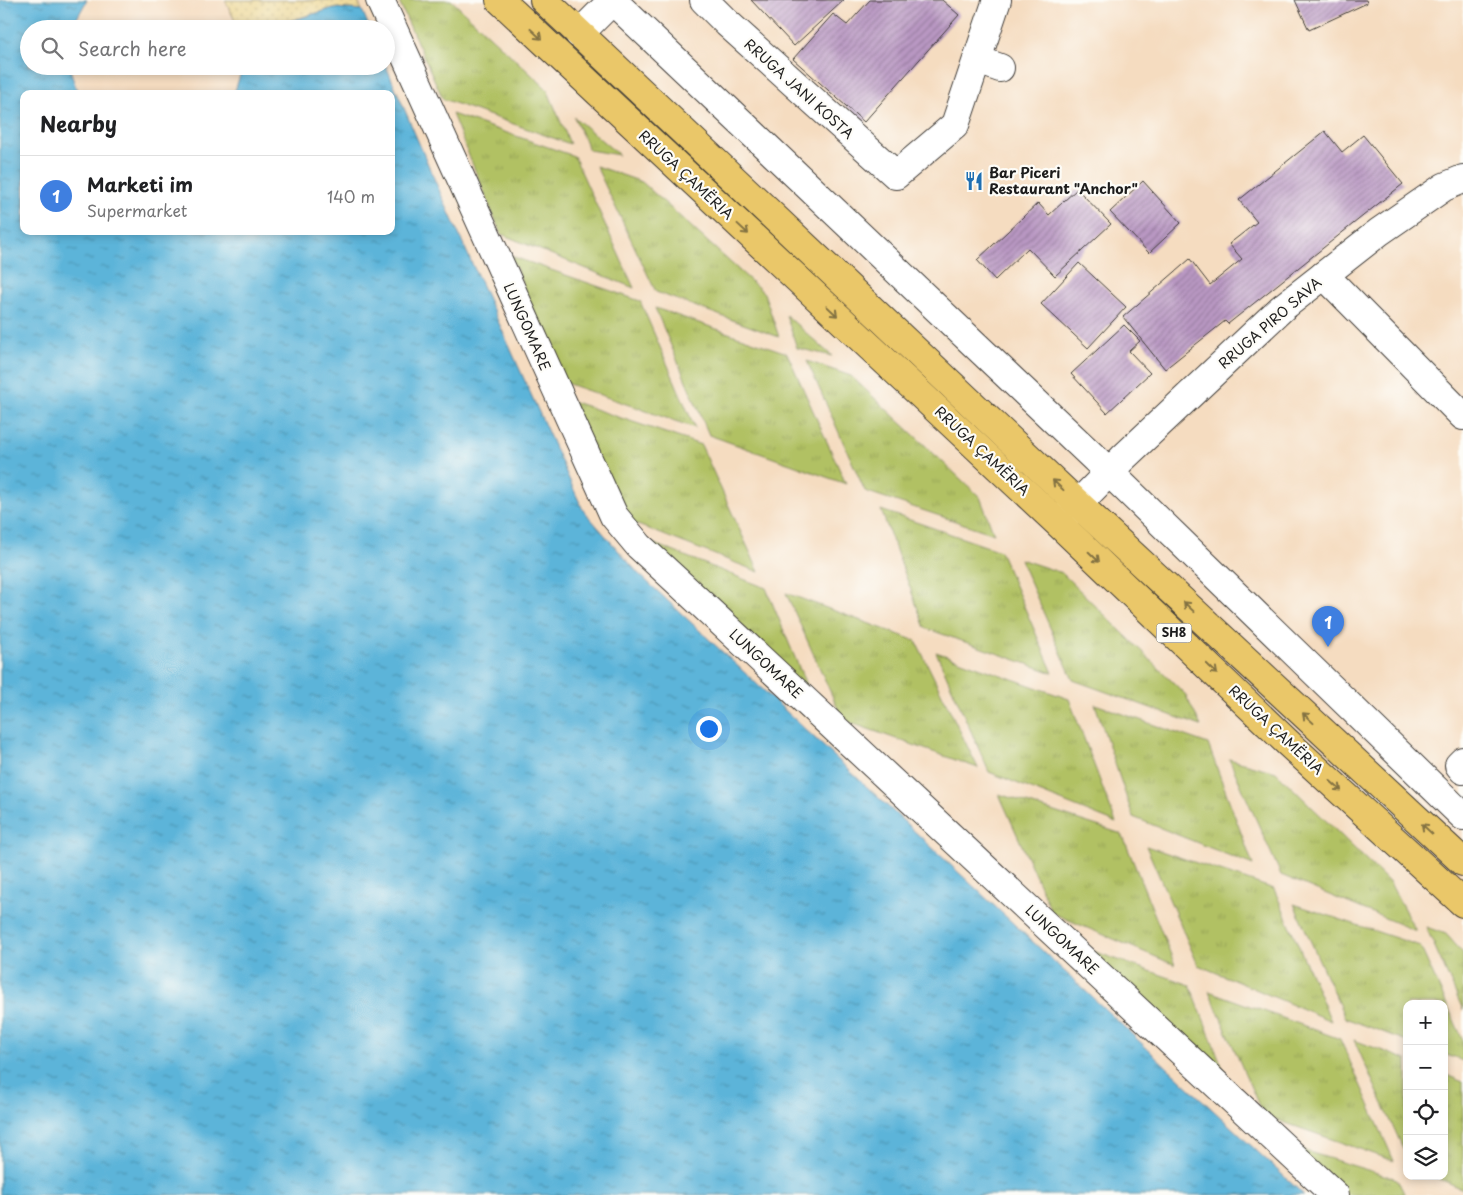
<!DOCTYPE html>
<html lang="en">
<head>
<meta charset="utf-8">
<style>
	body { margin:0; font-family:"Playpen Sans",sans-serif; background:#f2f2f2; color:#202124 }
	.controls { position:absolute; right:15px; bottom:15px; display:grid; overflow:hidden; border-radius:10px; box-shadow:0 2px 8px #0003 }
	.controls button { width:45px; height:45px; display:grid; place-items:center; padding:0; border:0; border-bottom:1px solid #e0e0e0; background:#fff; color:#202124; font:25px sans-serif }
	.you { position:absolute; left:708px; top:728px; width:18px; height:18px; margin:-12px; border:4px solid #fff; border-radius:50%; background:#1a73e8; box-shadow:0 0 0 8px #1a73e833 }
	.badge { display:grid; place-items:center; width:32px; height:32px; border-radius:50%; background:#0f766e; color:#fff; font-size:16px; font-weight:700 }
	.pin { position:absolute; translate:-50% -41px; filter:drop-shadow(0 1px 2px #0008) }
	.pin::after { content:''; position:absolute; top:26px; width:18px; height:15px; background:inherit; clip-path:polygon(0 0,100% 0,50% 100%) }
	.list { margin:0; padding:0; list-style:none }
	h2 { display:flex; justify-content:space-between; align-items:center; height:65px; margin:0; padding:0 20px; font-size:21px }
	h2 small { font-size:16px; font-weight:400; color:#757577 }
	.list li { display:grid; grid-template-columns:32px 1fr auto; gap:15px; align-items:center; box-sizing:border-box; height:80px; padding:0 20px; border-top:1px solid #e0e0e0 }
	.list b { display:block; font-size:19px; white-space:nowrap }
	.list p { margin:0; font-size:16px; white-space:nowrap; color:#757577 }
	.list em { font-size:16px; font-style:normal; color:#757577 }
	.icon { flex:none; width:28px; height:28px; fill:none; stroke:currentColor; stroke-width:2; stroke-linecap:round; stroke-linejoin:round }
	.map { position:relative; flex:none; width:1463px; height:1195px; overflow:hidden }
	.search { position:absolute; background:#fff; box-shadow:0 2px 8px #0003; left:20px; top:20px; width:375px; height:55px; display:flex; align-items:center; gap:12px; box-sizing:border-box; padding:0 18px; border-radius:28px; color:#757577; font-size:19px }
	.panel { position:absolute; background:#fff; box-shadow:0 2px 8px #0003; left:20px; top:90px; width:375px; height:145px; border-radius:10px }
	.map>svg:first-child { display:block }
</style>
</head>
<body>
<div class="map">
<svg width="1463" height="1195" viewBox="0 0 1463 1195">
	<defs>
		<pattern id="grass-tufts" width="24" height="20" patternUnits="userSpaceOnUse" patternTransform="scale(1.25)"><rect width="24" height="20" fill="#b1c164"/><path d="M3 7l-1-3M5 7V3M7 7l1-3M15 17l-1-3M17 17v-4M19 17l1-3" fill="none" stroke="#98a556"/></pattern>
		<pattern id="sand-dots" width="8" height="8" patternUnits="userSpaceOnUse" patternTransform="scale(1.25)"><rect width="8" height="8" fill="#eeda9e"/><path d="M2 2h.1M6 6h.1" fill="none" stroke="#ccba88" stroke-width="1.8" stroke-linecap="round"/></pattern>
		<pattern id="water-ripples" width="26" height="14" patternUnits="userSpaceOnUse" patternTransform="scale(1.25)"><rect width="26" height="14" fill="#5cb4d9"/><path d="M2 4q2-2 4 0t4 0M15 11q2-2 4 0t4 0" fill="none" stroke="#4b92af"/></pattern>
		<pattern id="building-hatch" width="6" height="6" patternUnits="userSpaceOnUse" patternTransform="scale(1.25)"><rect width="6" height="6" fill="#b998c3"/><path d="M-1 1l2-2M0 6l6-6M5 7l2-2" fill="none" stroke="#967b9e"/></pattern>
	</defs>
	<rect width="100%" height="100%" fill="#fdfcf7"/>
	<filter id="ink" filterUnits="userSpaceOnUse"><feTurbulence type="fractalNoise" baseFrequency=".02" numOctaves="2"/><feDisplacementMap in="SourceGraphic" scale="10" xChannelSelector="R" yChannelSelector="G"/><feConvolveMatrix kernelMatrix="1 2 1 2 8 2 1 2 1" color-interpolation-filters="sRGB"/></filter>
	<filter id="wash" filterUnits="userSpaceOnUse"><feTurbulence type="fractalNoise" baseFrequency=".0096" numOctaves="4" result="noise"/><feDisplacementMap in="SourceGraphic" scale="20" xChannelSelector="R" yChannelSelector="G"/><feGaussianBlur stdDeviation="1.12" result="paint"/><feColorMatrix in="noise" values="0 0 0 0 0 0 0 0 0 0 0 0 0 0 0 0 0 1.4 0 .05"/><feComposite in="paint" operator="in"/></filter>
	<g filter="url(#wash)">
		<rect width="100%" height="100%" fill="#f5dcc0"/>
		<!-- grass -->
		<g fill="url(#grass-tufts)" stroke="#666e40">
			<path d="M398 0H451L547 89 570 144 443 99Z"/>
			<path d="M452 114 574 156 634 288 501 234Z"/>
			<path d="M574 117 619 155 589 150Z"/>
			<path d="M596 166 642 182 764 293 779 337 656 292Z"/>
			<path d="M511 256 640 301 695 428 563 382Z"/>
			<path d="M655 308 787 353 846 484 709 435Z"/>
			<path d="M786 315 832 356 797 348Z"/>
			<path d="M807 361 851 376 980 497 994 534 865 491Z"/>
			<path d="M571 401 701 445 759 572 625 520Z"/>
			<path d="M881 510 1000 551 1053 673 925 628Z"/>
			<path d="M629 534 766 588 818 713Z"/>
			<path d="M1020 559 1062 573 1185 694 1201 726 1073 680Z"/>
			<path d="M786 593 916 641 978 768 843 720Z"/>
			<path d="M936 652 1069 699 1116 823 989 772Z"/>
			<path d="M1095 704 1208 744 1253 865 1133 817Z"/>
			<path d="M1229 759 1276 772 1390 883 1416 931 1281 875Z"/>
			<path d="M999 794 1122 834 1175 965 1052 913Z"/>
			<path d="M1146 846 1274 889 1331 1021 1198 965Z"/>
			<path d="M1294 904 1420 946 1463 1040V1061L1444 1054V1004H1407V1041L1345 1018Z"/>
			<path d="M1426 927 1446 934 1463 953V1010Z"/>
			<path d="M1064 941 1190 985 1237 1104Z"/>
			<path d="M1209 991 1340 1039 1394 1161 1263 1115Z"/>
			<path d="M1354 1040 1407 1060V1157Z"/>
			<path d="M1444 1074 1463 1082V1189L1433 1176H1444Z"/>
			<path d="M1279 1143 1397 1179 1405 1195H1336Z"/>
		</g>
		<!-- sand -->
		<path fill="url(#sand-dots)" stroke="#857b5d" d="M225 0H357L362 10 334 8 262 29H239Z"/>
		<!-- water -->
		<g fill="url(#water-ripples)" stroke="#3c687a">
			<path d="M0 0H87L71 29H29V66H69L78 94H24V231H391V94H234L243 66H386L439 190 583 510 638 573 1304 1195H0Z"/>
			<path d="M334 8 362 10 370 29H262Z"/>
		</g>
		<g id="blocks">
			<!-- building -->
			<g fill="url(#building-hatch)">
				<path d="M751 0H844L794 46Z"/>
				<path d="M870 0H942L959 15 864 122 793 59 833 14 847 25Z"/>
				<path d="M1295 0H1366L1367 3 1309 30Z"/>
				<path d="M1325 131 1342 152 1363 135 1403 184 1228 324 1225 321 1165 369 1123 317 1190 259 1210 285 1242 259 1229 244 1257 222 1239 200Z"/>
				<path d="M1143 181 1181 223 1149 253 1110 212Z"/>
				<path d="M1077 189 1111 224 1055 276 1028 248 995 280 977 260 1038 203 1049 215Z"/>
				<path d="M1079 263 1126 307 1088 348 1041 304Z"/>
				<path d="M1124 325 1140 341 1129 351 1150 373 1107 413 1071 374Z"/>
			</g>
		</g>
	</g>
	<g filter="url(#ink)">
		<use href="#blocks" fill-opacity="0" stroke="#3d3935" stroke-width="1"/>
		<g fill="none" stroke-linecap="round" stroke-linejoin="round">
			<!-- minor casing -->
			<g stroke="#3d3935" stroke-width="30">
				<g id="minor">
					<path d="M380 0 614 516 639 546 677 581 1335 1195"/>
					<path d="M612 0 1109 472 1463 816"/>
					<path d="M704 0 727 23 896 175 955 125 997 0"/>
					<path d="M579 34 613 0"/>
					<path d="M978 60 1000 68"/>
					<path d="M1324 275 1463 416"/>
					<path d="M1062 520 1123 458 1282 308 1379 232 1444 187 1463 179"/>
					<path d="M1463 761 1459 765 1463 770"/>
				</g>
			</g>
			<!-- major casing -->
			<g stroke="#3d3935" stroke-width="30">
				<g id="major">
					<path d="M500 0 1059 524 1288 743 1463 903"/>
					<path d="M544 0 1078 504 1463 862"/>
				</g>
			</g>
			<!-- minor -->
			<use href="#minor" stroke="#fff" stroke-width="28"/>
			<!-- major -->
			<use href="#major" stroke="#eac769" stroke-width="28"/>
		</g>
		<!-- one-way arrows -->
		<defs><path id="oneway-shaft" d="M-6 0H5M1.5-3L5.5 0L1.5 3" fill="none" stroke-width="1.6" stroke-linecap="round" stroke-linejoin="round" transform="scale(1.25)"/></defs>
		<g stroke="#837242">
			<use href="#oneway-shaft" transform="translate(536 34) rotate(43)"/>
			<use href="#oneway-shaft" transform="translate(743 229) rotate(43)"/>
			<use href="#oneway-shaft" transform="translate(832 311) rotate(43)"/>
			<use href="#oneway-shaft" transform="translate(1058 485) rotate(-137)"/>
			<use href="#oneway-shaft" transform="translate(1094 557) rotate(44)"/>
			<use href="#oneway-shaft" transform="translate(1189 607) rotate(-137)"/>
			<use href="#oneway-shaft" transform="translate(1212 669) rotate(44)"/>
			<use href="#oneway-shaft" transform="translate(1308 718) rotate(-137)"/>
			<use href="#oneway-shaft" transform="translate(1336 786) rotate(42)"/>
			<use href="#oneway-shaft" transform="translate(1427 829) rotate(-137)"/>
		</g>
	</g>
	<!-- icons -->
	<defs>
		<g id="restaurant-bare" transform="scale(1.5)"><path d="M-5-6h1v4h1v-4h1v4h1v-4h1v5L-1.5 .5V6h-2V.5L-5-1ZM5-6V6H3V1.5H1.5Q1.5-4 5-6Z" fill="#1f6fb2" stroke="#fdfcf7" stroke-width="2.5" paint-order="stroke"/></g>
	</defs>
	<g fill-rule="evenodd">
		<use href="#restaurant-bare" x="974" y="181"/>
	</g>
	<g text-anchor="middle" stroke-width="4.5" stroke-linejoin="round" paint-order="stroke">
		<!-- shield labels -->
		<rect fill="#fdfcf7" stroke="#605f5e" stroke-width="1" x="1156.5" y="623.5" width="35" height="19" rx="4"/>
		<g font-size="12" font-weight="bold" fill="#1c1c1c">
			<text x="1174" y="637">SH8</text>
		</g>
		<!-- street labels -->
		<g font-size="14" fill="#1c1c1c" stroke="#fdfcf7">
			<text transform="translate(799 89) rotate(42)" y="5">RRUGA JANI KOSTA</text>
			<text transform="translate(686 175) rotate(43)" y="5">RRUGA ÇAMËRIA</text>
			<text transform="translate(1270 323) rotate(-41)" y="5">RRUGA PIRO SAVA</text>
			<text transform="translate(527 327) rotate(66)" y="5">LUNGOMARE</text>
			<text transform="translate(982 451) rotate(43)" y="5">RRUGA ÇAMËRIA</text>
			<text transform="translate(766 664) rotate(43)" y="5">LUNGOMARE</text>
			<text transform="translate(1276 730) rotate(43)" y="5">RRUGA ÇAMËRIA</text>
			<text transform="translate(1062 940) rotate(43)" y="5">LUNGOMARE</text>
		</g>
		<!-- poi labels -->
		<g font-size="14" font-weight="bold" fill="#1c1c1c" stroke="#fdfcf7" text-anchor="start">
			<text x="989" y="178">Bar Piceri<tspan x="989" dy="16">Restaurant "Anchor"</tspan></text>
		</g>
	</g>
</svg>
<div class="controls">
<button>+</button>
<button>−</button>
<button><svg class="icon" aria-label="locate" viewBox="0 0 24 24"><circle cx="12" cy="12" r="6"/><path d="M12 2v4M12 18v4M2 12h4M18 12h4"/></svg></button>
<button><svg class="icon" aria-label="layers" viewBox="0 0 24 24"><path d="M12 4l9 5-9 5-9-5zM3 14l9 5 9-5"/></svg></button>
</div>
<div class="you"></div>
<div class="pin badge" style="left:1328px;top:647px;background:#3f7fe0">1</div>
<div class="search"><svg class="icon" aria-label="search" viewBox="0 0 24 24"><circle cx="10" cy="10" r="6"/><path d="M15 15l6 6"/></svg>Search here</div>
<section class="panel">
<h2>Nearby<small></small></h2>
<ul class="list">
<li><span class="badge" style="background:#3f7fe0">1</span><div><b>Marketi im</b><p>Supermarket</p></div><em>140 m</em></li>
</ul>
</section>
</div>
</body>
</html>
